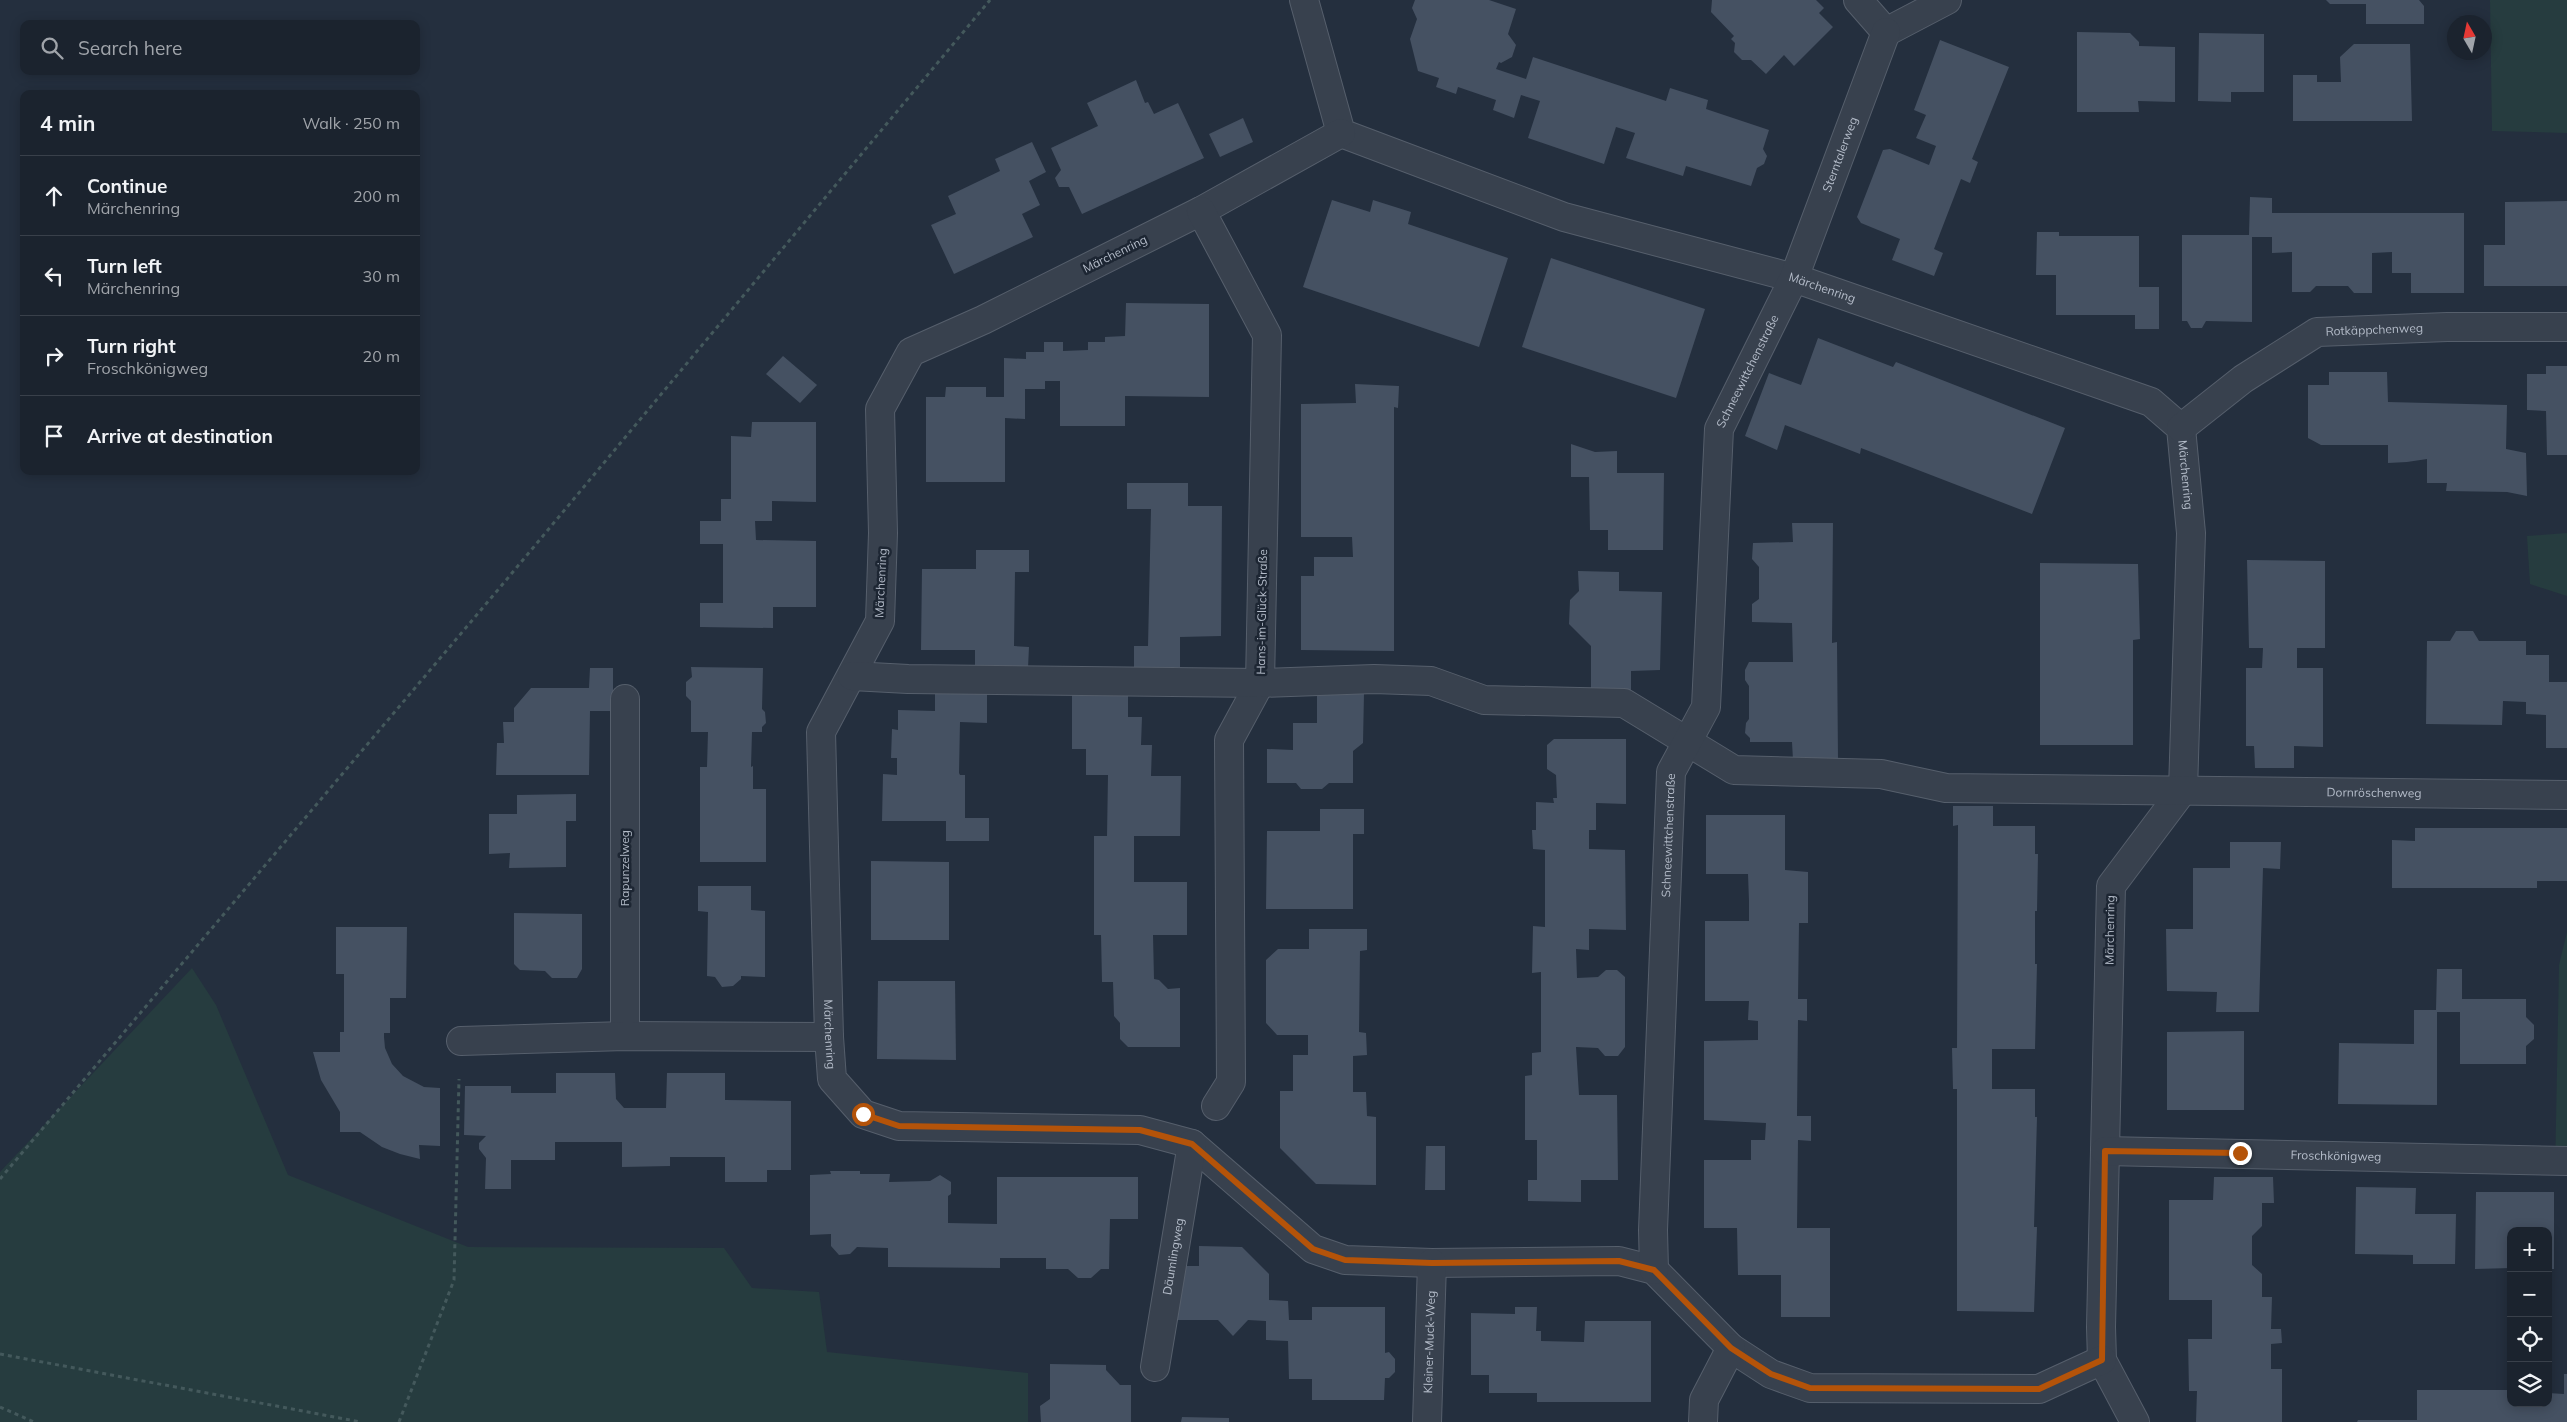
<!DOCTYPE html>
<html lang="en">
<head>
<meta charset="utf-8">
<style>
	body { margin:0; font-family:Mulish,sans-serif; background:#242b36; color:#f1f3f6 }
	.controls { position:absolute; right:15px; bottom:15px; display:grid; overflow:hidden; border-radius:10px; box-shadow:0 2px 12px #0003 }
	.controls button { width:45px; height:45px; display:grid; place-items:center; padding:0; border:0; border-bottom:1px solid #39404a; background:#1b232e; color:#f1f3f6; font:25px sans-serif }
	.compass { position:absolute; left:2447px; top:15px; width:45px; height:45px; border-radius:50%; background:#1b232e; box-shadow:0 2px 12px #0003; rotate:351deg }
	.stop { position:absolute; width:15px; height:15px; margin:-11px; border:4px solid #b45309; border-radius:50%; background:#fff }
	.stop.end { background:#b45309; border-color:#fff; box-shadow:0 1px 5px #0008 }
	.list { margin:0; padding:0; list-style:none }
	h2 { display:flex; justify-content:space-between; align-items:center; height:65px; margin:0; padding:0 20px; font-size:21px }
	h2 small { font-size:16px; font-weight:400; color:#a0a4aa }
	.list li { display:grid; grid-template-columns:32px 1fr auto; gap:15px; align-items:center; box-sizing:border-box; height:80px; padding:0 20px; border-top:1px solid #39404a }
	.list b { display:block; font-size:19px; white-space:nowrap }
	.list p { margin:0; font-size:16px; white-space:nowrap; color:#a0a4aa }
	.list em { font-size:16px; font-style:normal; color:#a0a4aa }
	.icon { flex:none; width:28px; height:28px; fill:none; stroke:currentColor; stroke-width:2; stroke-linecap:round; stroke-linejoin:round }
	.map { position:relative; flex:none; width:2567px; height:1422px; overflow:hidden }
	.search { position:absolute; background:#1b232e; box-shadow:0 2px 12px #0003; left:20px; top:20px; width:400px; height:55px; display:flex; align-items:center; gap:12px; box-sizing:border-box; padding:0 18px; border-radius:10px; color:#a0a4aa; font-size:19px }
	.panel { position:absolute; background:#1b232e; box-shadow:0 2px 12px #0003; left:20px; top:90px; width:400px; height:385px; border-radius:10px }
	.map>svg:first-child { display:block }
</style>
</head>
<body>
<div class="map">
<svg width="2567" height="1422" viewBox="0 0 2567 1422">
	<rect width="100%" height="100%" fill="#242f3e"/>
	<!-- green -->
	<g fill="#263c3f">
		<path d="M2490 0H2567V133L2492 131Z"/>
		<path d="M2567 533V596L2530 584 2527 536Z"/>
		<path d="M2567 932V1173L2555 1174 2559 965Z"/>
		<path d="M192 968 216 1005 288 1175 468 1247 724 1248 752 1288 819 1292 827 1352 1028 1373V1422H0V1172Z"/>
	</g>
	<!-- building -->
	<g fill="#455162">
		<path d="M1415 0H1489L1516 9 1508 34 1516 45 1512 57 1501 63 1499 62 1496 69 1526 79 1533 57 1666 101 1670 88 1708 100 1706 109 1769 130 1763 149 1767 156 1764 164 1757 168 1751 186 1686 166 1683 176 1626 158 1635 133 1616 127 1604 164 1528 138 1540 101 1521 95 1514 118 1493 110 1496 100 1458 87 1456 94 1436 87 1439 78 1418 71 1410 39 1417 19 1412 8Z"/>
		<path d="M1712 0H1816L1824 8 1819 13 1833 27 1794 66 1784 55 1766 74 1751 60H1742L1734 52 1735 43 1731 39 1734 36 1711 12Z"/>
		<path d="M2326 0H2419L2424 6V24H2366V4H2330Z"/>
		<path d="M2077 32 2130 33 2139 42V46L2175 47V102L2138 101 2139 112H2077Z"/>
		<path d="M2199 33 2264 34V92H2231V102L2198 101Z"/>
		<path d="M1940 40 2009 67 1972 159 1978 162 1970 183 1961 179 1934 249 1943 253 1934 276 1892 260 1900 239 1861 223 1857 217 1883 150 1890 149 1929 165 1936 146 1916 138 1926 115 1914 110Z"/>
		<path d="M2354 44H2410L2412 121H2293V75H2317V82H2341L2340 57Z"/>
		<path d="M1136 80 1145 103 1148 102 1154 114 1178 103 1204 158 1082 214 1069 187H1059L1055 178 1061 170 1051 148 1098 126 1087 103Z"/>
		<path d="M1243 118 1253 142 1220 157 1209 134Z"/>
		<path d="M1032 142 1046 172 1029 181 1040 205 1022 214 1033 237 954 274 931 225 956 214 948 196 1000 171 995 159Z"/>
		<path d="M2250 197 2272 198V213H2464V293H2411V273H2392V252L2372 253V293H2354L2348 286H2316L2310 292H2292V252L2272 253V237H2252V322L2206 321 2202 328H2191L2187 321H2182V235H2249Z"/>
		<path d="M1332 200 1370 212 1373 200 1411 212 1408 224 1508 258 1479 347 1303 287Z"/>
		<path d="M2567 201V286H2484V245H2505V202Z"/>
		<path d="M2037 232H2059V236H2139V287H2159V329H2135V315H2056V275H2036Z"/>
		<path d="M1551 258 1705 309 1676 398 1522 347Z"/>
		<path d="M1126 303 1209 304V397L1125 396V426H1060V381H1045V389H1025V419L1005 418V482H926V397H945L946 387H986V397H1004V358L1026 359V352H1044V342H1063V351L1088 350V342H1105V337L1125 336Z"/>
		<path d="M1818 338 1893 367 1896 362 2065 428 2032 514 1861 448 1860 454 1785 425 1777 450 1745 436 1769 373 1801 385Z"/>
		<path d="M783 356 817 385 800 403 766 374Z"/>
		<path d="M2546 366H2567V455H2547L2546 411 2527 410V374H2546Z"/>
		<path d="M2329 372H2387L2388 402 2507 405 2506 449 2526 453 2527 496 2507 492 2446 491 2447 483H2427V459L2407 462 2388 463V445H2321L2308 438V385H2329Z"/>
		<path d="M1355 384 1399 386 1398 408 1394 407V651L1301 650V576H1314V557H1353L1352 537H1301V404L1356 403Z"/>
		<path d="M752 422H816V502L772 501V521H755L756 540 816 541V607H773V628L700 627V603H723V544H700V521H721V499H731V436L751 437Z"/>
		<path d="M1571 444 1595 452 1617 451V473H1664L1663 550H1608V530H1590L1589 477H1571Z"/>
		<path d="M1127 483H1188V506H1222L1221 636 1180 637V667H1134V646H1148L1151 509H1127Z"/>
		<path d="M1792 523H1833L1832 643 1837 642 1838 760H1793L1792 742H1750V738L1745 733 1746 723 1749 719V686L1745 680V670L1749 662H1793L1792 623 1752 622V604L1759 599V567L1752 559 1753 543 1793 542Z"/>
		<path d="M976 550H1029V572H1015L1014 646 1029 647 1028 668H975V650H921L922 569H976Z"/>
		<path d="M2247 560 2325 561V648H2297V668H2323V747L2294 746V768H2255L2254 746H2246V668H2262L2263 648H2249Z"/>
		<path d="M2040 563 2138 564 2140 639 2133 640V745H2040Z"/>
		<path d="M1578 571 1619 572V591L1662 592 1660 670 1631 671V690H1591V646L1569 624 1570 600 1579 591Z"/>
		<path d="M2456 631H2473L2479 641H2526V655H2549V682H2567V748H2546V715L2526 714V702L2503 701 2502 725 2426 724 2427 641H2450Z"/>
		<path d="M691 667 763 668 762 709 765 712 766 723 762 727V732H752L751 767 753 766V789H766V862H700V767H707L708 732H691V701L686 696V682L692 677Z"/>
		<path d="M590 668H613V711H590L589 775H496L497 743H504L503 722H514V708L531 688H589Z"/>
		<path d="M935 690 987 691V723L960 722 959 773 960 775H965V818H989V841H946V821H882L883 774 897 775V758H891L892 729 898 730V710L935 711Z"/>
		<path d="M1072 690 1128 691V717H1142L1141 745H1152L1151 776H1181L1180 836H1134V882H1187V935H1153L1154 979 1159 980 1168 989 1180 988V1047H1128L1120 1039V1023L1114 1016 1113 982H1102L1101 935H1094V836H1107L1108 775H1086V749H1072Z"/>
		<path d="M1317 693H1364L1363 743 1353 751V783H1329L1322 789H1301L1296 783H1267V749L1293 750V723H1317Z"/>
		<path d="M1554 739H1626V804L1596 803V830H1589V849L1625 850 1626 930 1589 929V950L1576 949 1577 978 1598 977 1606 970H1617L1625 977V1047L1618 1056H1605L1598 1048 1576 1047 1579 1095H1617L1618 1180H1581V1202L1528 1201V1180H1537V1140H1525V1076L1532 1075V1053L1541 1052V972L1532 973 1533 926 1545 927V850L1533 849 1532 830H1536V802L1554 803 1553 798H1557L1556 775 1547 769V745Z"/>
		<path d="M576 794V821H566V867L509 868 510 853 489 854V814H517V795Z"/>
		<path d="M1953 806H1993V826H2035V854H2038L2037 911H2035V964H2037L2035 1049H1992V1089H2035V1117H2037L2034 1227H2037L2034 1312 1957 1311V1089H1953L1952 1048H1957L1958 825 1953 826Z"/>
		<path d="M1320 809H1364V834H1353V909H1266L1267 831H1320Z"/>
		<path d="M1706 815H1785V870L1808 872V923H1799L1798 999H1807V1021L1798 1020 1797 1116H1811V1141L1798 1140 1797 1228H1830V1317H1781V1275H1738L1737 1228H1704V1160H1751V1140H1765L1766 1123 1704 1120V1041L1758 1040V1021L1748 1020 1749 1001H1705V921H1749V901L1748 874H1706Z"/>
		<path d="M2415 828H2567V881H2537V888H2392V840L2415 841Z"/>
		<path d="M2230 842H2281L2280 869 2263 868 2259 1012H2216L2217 992 2167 991 2166 929H2193V868H2230Z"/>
		<path d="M871 861 949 862V940H871Z"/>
		<path d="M698 886H751V910L765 911V977L741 976V979L733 986 722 987 715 977 707 976 708 912 698 911Z"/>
		<path d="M514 913 582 914V969L577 978H552L545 971 520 970 514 964Z"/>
		<path d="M336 927H407L406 998H390V1033H384V1037L385 1048 392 1064 403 1076 424 1087 440 1088V1146L419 1145 420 1159 400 1154 382 1147 360 1132H340V1112L321 1080 313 1052H340V1032H344V974H336Z"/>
		<path d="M1309 929H1367V950L1360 951 1359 1032 1366 1033 1367 1055 1353 1056V1092H1366L1367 1116 1376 1117V1185L1316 1184 1280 1148V1091H1293V1055H1308V1035H1277L1266 1023V960L1278 949H1309Z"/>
		<path d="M2437 969H2462V999H2526V1017L2534 1025V1039L2526 1046V1064H2460V1012H2437V1105L2338 1104 2339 1043 2414 1044V1010H2436Z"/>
		<path d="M878 981H955L956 1060 877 1059Z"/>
		<path d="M2244 1031V1110H2167V1032Z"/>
		<path d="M556 1073H615L616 1099 624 1108H666L667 1073H725V1100L791 1101V1170H767V1182H725V1157H670V1166L622 1167V1142H555V1160H511V1189H485L486 1158 479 1149V1143L486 1136 464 1135 465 1086H511V1093H556Z"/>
		<path d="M1426 1146H1445V1190H1425Z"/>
		<path d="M830 1171H860V1174H890L889 1182 930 1181 940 1175 951 1182V1194L948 1196V1223L997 1224V1177H1138V1219H1110L1109 1269H1101L1091 1278H1078L1068 1269H1046V1258H1000V1268L888 1267V1248L857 1247 850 1254 839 1255 831 1246V1234L810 1235V1175L831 1174Z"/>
		<path d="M2214 1177H2273L2274 1203H2262V1226L2252 1236V1265L2262 1274V1297H2272L2271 1329H2281L2282 1343 2271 1344V1369H2282V1422H2196L2197 1391H2189L2188 1339H2212V1300H2169V1200H2213Z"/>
		<path d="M2356 1187 2416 1188 2415 1214H2456L2455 1264H2413V1255L2355 1254Z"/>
		<path d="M2476 1192H2554V1269H2548V1231H2511V1268L2475 1269Z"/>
		<path d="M1199 1246 1242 1247 1269 1274V1300L1288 1301 1289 1320H1312V1307H1385V1353L1389 1352 1395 1359V1372L1389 1378H1385L1384 1400H1312V1379H1289L1288 1341 1266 1340V1321L1248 1320 1233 1336 1218 1320H1171V1266H1199Z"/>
		<path d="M1515 1307H1537L1536 1331H1541V1341L1584 1342 1585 1321H1651V1402H1537V1393H1489V1375H1471V1313L1515 1314Z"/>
		<path d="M1050 1364 1106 1365V1370L1120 1385H1131V1422H1041L1040 1406 1050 1399Z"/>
		<path d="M2564 1374H2567V1422H2357L2358 1420H2417V1390H2511V1403H2548V1393L2564 1394Z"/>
		<path d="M1182 1417 1229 1418V1422H1181Z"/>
	</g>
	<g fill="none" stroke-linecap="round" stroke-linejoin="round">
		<!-- minor casing -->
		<g stroke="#565f6c" stroke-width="30">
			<g id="minor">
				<path id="s1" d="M1304 0 1341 133 1564 217 1794 278 2151 402 2181 428 2191 533 2183 790 2111 886 2101 1327 2102 1360 2135 1422"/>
				<path d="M1858 0 1886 32 1947 0"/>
				<path id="s2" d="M1341 133 1201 211 983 320 911 352 880 409 883 533 880 621 821 732 829 1037 832 1079 863 1114 899 1126 1140 1130 1192 1144 1313 1249 1345 1260 1432 1263 1619 1261 1654 1270 1731 1348 1771 1374 1810 1388 2039 1389 2102 1360"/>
				<path d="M1201 211 1267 335 1260 683 1229 740 1231 1082 1216 1106"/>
				<path id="s3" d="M2181 428 2243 379 2317 332 2447 327H2567"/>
				<path id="s4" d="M852 676 908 679 1260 683 1374 679 1431 681 1484 700 1624 703 1734 770 1881 774 1946 788 2567 795"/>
				<path d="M625 1036V699"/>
				<path d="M461 1041 625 1036 829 1037"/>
				<path id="s5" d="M2105 1151 2567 1161"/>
				<path id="s6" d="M1654 1270 1653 1230 1671 772 1706 707 1719 429 1794 278 1886 32"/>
				<path id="s7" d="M1155 1367 1192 1144"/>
				<path id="s8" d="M1427 1422 1432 1263"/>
				<path d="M1703 1422 1704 1400 1731 1348"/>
			</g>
		</g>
		<!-- path -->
		<g stroke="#44595c" stroke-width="3" stroke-dasharray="4 4" stroke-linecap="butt">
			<path d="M0 1179 502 585 990 0"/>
			<path d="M0 1354 361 1422"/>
			<path d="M0 1407 34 1422"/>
			<path d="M399 1422 454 1280 459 1079"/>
		</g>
		<!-- minor -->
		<use href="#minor" stroke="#38414e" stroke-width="28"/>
	</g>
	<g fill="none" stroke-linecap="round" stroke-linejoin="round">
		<!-- route -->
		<path stroke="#b45309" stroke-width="6" d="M863 1114 899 1126 1140 1130 1192 1144 1313 1249 1345 1260 1432 1263 1619 1261 1654 1270 1731 1348 1771 1374 1810 1388 2039 1389 2102 1360 2105 1151 2240 1153"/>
	</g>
	<g text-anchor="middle" stroke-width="5" stroke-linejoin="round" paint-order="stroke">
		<!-- street labels -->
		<g font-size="12" fill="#b4bcc9" stroke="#1d2633">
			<text dy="4" stroke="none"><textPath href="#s6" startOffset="1151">Sterntalerweg</textPath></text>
			<text transform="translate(1115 254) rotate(-26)" y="4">Märchenring</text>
			<text dy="4" stroke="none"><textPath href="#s1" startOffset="644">Märchenring</textPath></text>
			<text dy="4" stroke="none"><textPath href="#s3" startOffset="224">Rotkäppchenweg</textPath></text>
			<text dy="4" stroke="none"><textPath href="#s6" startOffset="915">Schneewittchenstraße</textPath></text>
			<text dy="4" stroke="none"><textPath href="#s1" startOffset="1079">Märchenring</textPath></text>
			<text transform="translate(881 583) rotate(-87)" y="4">Märchenring</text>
			<text transform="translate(1262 612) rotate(-89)" y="4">Hans-im-Glück-Straße</text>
			<text dy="4" stroke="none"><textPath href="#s4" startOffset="1546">Dornröschenweg</textPath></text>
			<text dy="4" stroke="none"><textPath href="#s6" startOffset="435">Schneewittchenstraße</textPath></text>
			<text transform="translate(625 868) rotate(-90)" y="4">Rapunzelweg</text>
			<text transform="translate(2110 930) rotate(-89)" y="4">Märchenring</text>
			<text dy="4" stroke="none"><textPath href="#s2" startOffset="1188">Märchenring</textPath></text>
			<text dy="4" stroke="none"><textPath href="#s5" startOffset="231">Froschkönigweg</textPath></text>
			<text dy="4" stroke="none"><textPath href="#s7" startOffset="112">Däumlingweg</textPath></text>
			<text dy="4" stroke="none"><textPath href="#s8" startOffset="80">Kleiner-Muck-Weg</textPath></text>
		</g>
	</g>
</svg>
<div class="controls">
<button>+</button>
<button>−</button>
<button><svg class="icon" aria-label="locate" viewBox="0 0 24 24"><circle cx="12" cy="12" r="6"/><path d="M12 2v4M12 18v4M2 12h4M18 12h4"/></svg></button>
<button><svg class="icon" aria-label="layers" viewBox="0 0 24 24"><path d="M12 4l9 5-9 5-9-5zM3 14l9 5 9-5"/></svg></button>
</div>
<svg class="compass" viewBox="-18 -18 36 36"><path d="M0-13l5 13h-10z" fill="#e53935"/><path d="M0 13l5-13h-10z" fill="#a0a4aa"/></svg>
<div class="stop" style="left:863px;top:1114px"></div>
<div class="stop end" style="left:2240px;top:1153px"></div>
<div class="search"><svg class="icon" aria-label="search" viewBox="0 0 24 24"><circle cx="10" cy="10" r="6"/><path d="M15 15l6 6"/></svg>Search here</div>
<section class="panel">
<h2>4 min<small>Walk · 250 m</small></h2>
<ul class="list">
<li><svg class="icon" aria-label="ahead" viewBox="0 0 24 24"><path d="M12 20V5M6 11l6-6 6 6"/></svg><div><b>Continue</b><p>Märchenring</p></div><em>200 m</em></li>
<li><svg class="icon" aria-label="left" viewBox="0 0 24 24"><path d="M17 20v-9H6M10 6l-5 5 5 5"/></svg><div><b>Turn left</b><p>Märchenring</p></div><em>30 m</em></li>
<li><svg class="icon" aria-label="right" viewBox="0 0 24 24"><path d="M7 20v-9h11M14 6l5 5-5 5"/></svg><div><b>Turn right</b><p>Froschkönigweg</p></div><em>20 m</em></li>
<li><svg class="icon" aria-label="arrive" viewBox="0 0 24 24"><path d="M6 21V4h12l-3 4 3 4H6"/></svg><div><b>Arrive at destination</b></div></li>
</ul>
</section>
</div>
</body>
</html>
